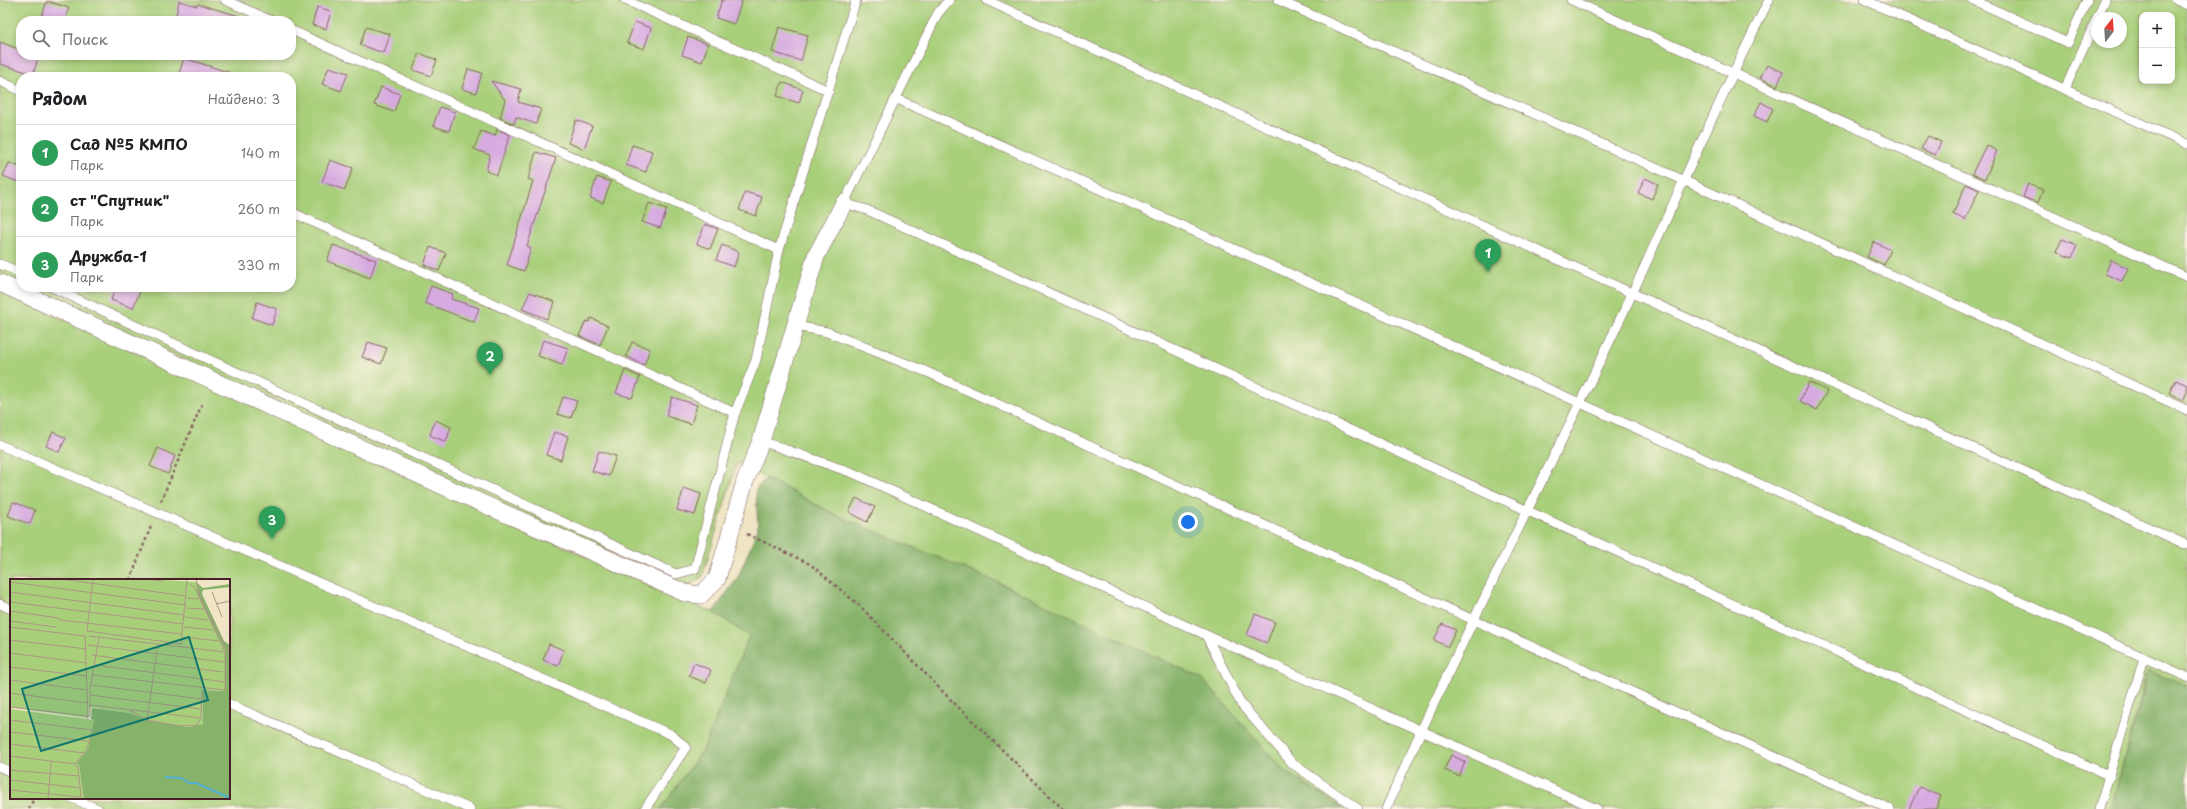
<!DOCTYPE html>
<html lang="ru">
<head>
<meta charset="utf-8">
<style>
	body { margin:0; font-family:"Playpen Sans",sans-serif; background:#f6f6f6; color:#202124 }
	.controls { position:absolute; right:12px; top:12px; display:grid; overflow:hidden; border-radius:8px; box-shadow:0 2px 6px #0003 }
	.controls button { width:36px; height:36px; display:grid; place-items:center; padding:0; border:0; border-bottom:1px solid #e0e0e0; background:#fff; color:#202124; font:20px sans-serif }
	.compass { position:absolute; left:2091px; top:12px; width:36px; height:36px; border-radius:50%; background:#fff; box-shadow:0 2px 6px #0003; rotate:17deg }
	.you { position:absolute; left:1188px; top:522px; width:14px; height:14px; margin:-10px; border:3px solid #fff; border-radius:50%; background:#1a73e8; box-shadow:0 0 0 6px #1a73e833 }
	.badge { display:grid; place-items:center; width:26px; height:26px; border-radius:50%; background:#d1495b; color:#fff; font-size:13px; font-weight:700 }
	.pin { position:absolute; translate:-50% -33px; filter:drop-shadow(0 1px 2px #0008) }
	.pin::after { content:''; position:absolute; top:21px; width:14px; height:12px; background:inherit; clip-path:polygon(0 0,100% 0,50% 100%) }
	.list { margin:0; padding:0; list-style:none }
	h2 { display:flex; justify-content:space-between; align-items:center; height:52px; margin:0; padding:0 16px; font-size:17px }
	h2 small { font-size:13px; font-weight:400; color:#757577 }
	.list li { display:grid; grid-template-columns:26px 1fr auto; gap:12px; align-items:center; box-sizing:border-box; height:56px; padding:0 16px; border-top:1px solid #e0e0e0 }
	.list b { display:block; font-size:15px; white-space:nowrap }
	.list p { margin:0; font-size:13px; white-space:nowrap; color:#757577 }
	.list em { font-size:13px; font-style:normal; color:#757577 }
	.icon { flex:none; width:22px; height:22px; fill:none; stroke:currentColor; stroke-width:2; stroke-linecap:round; stroke-linejoin:round }
	.map { position:relative; flex:none; width:2187px; height:809px; overflow:hidden }
	.search { position:absolute; background:#fff; box-shadow:0 2px 6px #0003; left:16px; top:16px; width:280px; height:44px; display:flex; align-items:center; gap:10px; box-sizing:border-box; padding:0 14px; border-radius:16px; color:#757577; font-size:15px }
	.panel { position:absolute; background:#fff; box-shadow:0 2px 6px #0003; left:16px; top:72px; width:280px; height:220px; border-radius:16px }
	.map>svg:first-child { display:block }
</style>
</head>
<body>
<div class="map">
<svg width="2187" height="809" viewBox="0 0 2187 809">
	<rect width="100%" height="100%" fill="#fcf5e5"/>
	<filter id="ink" filterUnits="userSpaceOnUse"><feTurbulence type="fractalNoise" baseFrequency=".025" numOctaves="2"/><feDisplacementMap in="SourceGraphic" scale="8" xChannelSelector="R" yChannelSelector="G"/><feConvolveMatrix kernelMatrix="1 2 1 2 8 2 1 2 1" color-interpolation-filters="sRGB"/></filter>
	<filter id="wash" filterUnits="userSpaceOnUse"><feTurbulence type="fractalNoise" baseFrequency=".012" numOctaves="4" result="noise"/><feDisplacementMap in="SourceGraphic" scale="16" xChannelSelector="R" yChannelSelector="G"/><feGaussianBlur stdDeviation="0.9" result="paint"/><feColorMatrix in="noise" values="0 0 0 0 0 0 0 0 0 0 0 0 0 0 0 0 0 1.4 0 .05"/><feComposite in="paint" operator="in"/></filter>
	<g filter="url(#wash)">
		<rect width="100%" height="100%" fill="#efe5c5"/>
		<!-- green -->
		<g fill="#a8cf7a" stroke="#797752" fill-rule="evenodd">
			<path d="M0 0H2187V685L2147 671 2111 809H1344L1285 771 1201 678 838 516 737 463 702 577 688 586 452 483 28 287H291V77H21V284L0 274ZM2142 15H2172V81H2142ZM2097 18H2121V42H2097ZM21 21H291V55H21Z"/>
			<path d="M0 291 684 601 713 612 750 636 704 748 661 809H0ZM11 580H229V798H11Z"/>
		</g>
		<!-- forest -->
		<g fill="#86b26a" stroke="#68684a">
			<path d="M766 478 838 516 1002 584 1201 678 1285 771 1344 809H661L704 748 749 636 713 612 737 579 758 529 756 489Z"/>
			<path d="M2148 671 2187 685V809H2111Z"/>
		</g>
		<g id="blocks">
			<!-- building -->
			<g fill="#d7aae1">
				<path d="M722 0H742L734 24 716 18Z"/>
				<path d="M47 1 69 8 64 21H40Z"/>
				<path d="M179 1 197 6 198 4 243 17V21H202L176 15Z"/>
				<path d="M317 7 331 11 326 29 312 25Z"/>
				<path d="M635 22 651 28 644 49 627 43Z"/>
				<path d="M366 27 390 34 384 53 360 45Z"/>
				<path d="M779 27 808 35 801 61 772 52Z"/>
				<path d="M688 37 708 44 702 62 682 55Z"/>
				<path d="M0 42 21 50V55H39L33 74 0 64Z"/>
				<path d="M419 53 437 60 431 76 413 70Z"/>
				<path d="M184 58 234 74 233 77H178Z"/>
				<path d="M1767 65 1783 72 1777 86 1760 78Z"/>
				<path d="M329 67 348 73 341 91 322 84Z"/>
				<path d="M468 69 482 73 476 93 462 89Z"/>
				<path d="M491 81 521 89 518 102 541 109 536 124 516 117 514 124 500 118 505 100Z"/>
				<path d="M782 82 803 90 799 103 777 96Z"/>
				<path d="M381 87 400 94 394 112 374 105Z"/>
				<path d="M1761 102 1773 109 1767 122 1754 116Z"/>
				<path d="M440 107 455 112 449 131 433 126Z"/>
				<path d="M576 120 592 126 584 149 568 143Z"/>
				<path d="M497 129 510 135 497 175 486 171 490 155 474 149 481 131 495 136Z"/>
				<path d="M1928 136 1941 142 1935 155 1921 149Z"/>
				<path d="M632 145 652 151 646 172 626 165Z"/>
				<path d="M1986 145 1997 151 1985 179 1972 174Z"/>
				<path d="M536 152 556 158 527 246 531 248 524 271 507 265 533 181 528 179Z"/>
				<path d="M330 160 353 168 345 190 322 182Z"/>
				<path d="M9 163 21 167V183L3 176Z"/>
				<path d="M597 177 611 182 603 203 590 198Z"/>
				<path d="M1645 178 1658 184 1652 199 1638 193Z"/>
				<path d="M1966 184 1979 190 1965 220 1953 214Z"/>
				<path d="M2028 184 2043 190 2038 203 2023 197Z"/>
				<path d="M745 192 762 197 756 216 739 210Z"/>
				<path d="M649 203 667 209 660 228 642 222Z"/>
				<path d="M705 224 718 229 710 249 697 244Z"/>
				<path d="M2062 239 2077 245 2072 258 2056 252Z"/>
				<path d="M1874 242 1891 250 1884 265 1867 257Z"/>
				<path d="M333 245 376 260 370 278 327 261Z"/>
				<path d="M722 245 739 252 734 267 716 260Z"/>
				<path d="M430 247 446 253 439 271 424 265Z"/>
				<path d="M2111 260 2128 268 2122 281 2105 274Z"/>
				<path d="M431 286 453 294 451 299 479 308 474 322 425 303Z"/>
				<path d="M116 287H142L133 308 111 300Z"/>
				<path d="M530 292 555 302 547 319 522 309Z"/>
				<path d="M257 302 277 309 272 325 252 318Z"/>
				<path d="M591 318 608 326 600 345 579 336 586 321 589 322Z"/>
				<path d="M543 340 568 348 562 365 538 356Z"/>
				<path d="M368 342 387 348 381 364 362 357Z"/>
				<path d="M632 342 650 349 644 365 626 356Z"/>
				<path d="M625 370 640 377 632 398 616 393Z"/>
				<path d="M2176 380 2187 385V392L2183 401 2169 393Z"/>
				<path d="M1809 382 1827 391 1817 410 1800 401Z"/>
				<path d="M563 397 577 401 571 418 557 414Z"/>
				<path d="M672 397 697 405 691 424 666 416Z"/>
				<path d="M435 420 451 427 446 442 430 435Z"/>
				<path d="M53 432 66 438 59 452 46 446Z"/>
				<path d="M554 432 568 436 561 460 546 455Z"/>
				<path d="M158 448 175 456 168 474 150 466Z"/>
				<path d="M599 451 616 456 609 476 592 471Z"/>
				<path d="M684 488 701 494 695 515 677 510Z"/>
				<path d="M856 498 875 507 867 522 849 512Z"/>
				<path d="M13 502 35 510 30 524 8 516Z"/>
				<path d="M1255 614 1275 622 1267 643 1247 635Z"/>
				<path d="M1442 624 1456 630 1448 647 1434 640Z"/>
				<path d="M549 644 564 650 558 666 543 660Z"/>
				<path d="M694 663 711 670 706 683 689 676Z"/>
				<path d="M1451 755 1465 762 1459 776 1444 770Z"/>
				<path d="M1919 787 1941 796 1936 809H1909Z"/>
			</g>
		</g>
	</g>
	<g filter="url(#ink)">
		<use href="#blocks" fill-opacity="0" stroke="#846461" stroke-width="1"/>
		<g fill="none" stroke-linecap="round" stroke-linejoin="round">
			<!-- lane casing -->
			<g stroke="#846461" stroke-width="10">
				<g id="lane">
					<path d="M225 0 272 21"/>
					<path d="M625 0 829 91"/>
					<path d="M949 0 938 13 844 203 867 210 2110 776"/>
					<path d="M986 0 2187 545"/>
					<path d="M1278 0 1683 180 2187 410"/>
					<path d="M1571 0 2187 277"/>
					<path d="M1865 0 2187 144"/>
					<path d="M1973 0 2068 43 2087 0"/>
					<path d="M2176 0 2187 5"/>
					<path d="M291 30 779 250"/>
					<path d="M0 81 21 91"/>
					<path d="M2065 89 2105 0"/>
					<path d="M897 99 1580 403 2187 677"/>
					<path d="M291 212 735 413"/>
					<path d="M0 264 21 273"/>
					<path d="M51 287 676 574 695 569 735 413 756 360 779 250 856 0"/>
					<path d="M796 326 827 332 927 372 1890 809"/>
					<path d="M761 441 853 473 1206 635 1597 809"/>
					<path d="M0 445 670 734 686 747 645 809"/>
					<path d="M0 604 11 609"/>
					<path d="M1206 635 1241 704 1293 764 1358 809"/>
					<path d="M229 704 470 809"/>
					<path d="M0 767 11 772"/>
					<path d="M72 798 98 809"/>
					<path d="M1386 809C1457 647 1539 490 1615 330 1667 221 1714 108 1769 0"/>
					<path d="M2099 809 2144 658"/>
				</g>
			</g>
			<!-- street casing -->
			<g stroke="#846461" stroke-width="18">
				<path id="street" d="M0 283 452 490 685 593 701 595 717 579 745 481 761 441 816 256 844 203"/>
			</g>
			<!-- path -->
			<g stroke="#846461" stroke-width="2.5" stroke-dasharray="3 3" stroke-linecap="butt">
				<path d="M161 501 202 404"/>
				<path d="M747 534 810 564 860 606 951 700 1063 809"/>
				<path d="M130 580 152 524"/>
				<path d="M29 809 34 798"/>
			</g>
			<!-- lane -->
			<use href="#lane" stroke="#fff" stroke-width="9"/>
			<!-- street -->
			<use href="#street" stroke="#fff" stroke-width="17"/>
		</g>
	</g>
	<!-- overview -->
	<g transform="translate(10 579)">
		<rect width="220" height="220" fill="#efe5c5"/>
		<path d="M0 0H143L186 3 215 71V112L192 111 193 145 179 148 141 142 120 134 79 128 78 139 0 128ZM0 130 84 141 78 170 66 185 69 186 74 220H0Z" fill="#a8cf7a"/>
		<path d="M186 3 193 9 220 5V8L193 11 192 15 214 62 220 66V220H74L69 186 66 185 78 170 84 141 81 140 82 129 120 134 141 142 179 148 193 145 192 111 215 112V71L188 17Z" fill="#86b26a"/>
		<path fill="none" stroke="#54b0d2" stroke-width="2" d="M155 198 171 199 179 204H186L220 219"/>
		<path fill="none" stroke="#ad9687" stroke-width="1" d="M51 0 176 17M83 0 77 52 171 65 177 1M136 0 153 2M151 0H197M186 0 191 21 220 76M0 3 176 26M0 13 174 36M202 13 212 38M177 19 189 20M0 23 173 45M206 25 220 22M176 29 194 30M0 32 48 39 50 41 172 55M175 38 198 41M0 42 46 48M0 48 75 57 78 137 0 128M174 48 203 51M79 57 215 73M173 58 209 62M0 61 77 70M78 66 214 83M0 74 77 84M81 76 213 93M85 86 215 103M0 88 77 97M83 96 215 111V73L185 9 180 5M0 101 77 111M81 106 192 120M0 114 78 124M80 116 191 130M80 126 191 139M119 131 137 141 171 147 187 146 191 139 192 110M76 139 80 137V110L89 58M0 141 82 151 77 170 65 185 0 177M137 141 148 65M0 153 78 162M0 165 74 174M0 191 69 197M0 201 72 209M0 211 71 218 68 188 65 186M38 220 41 183"/>
		<path fill="#0f766e" fill-opacity="0.15" stroke="#0f766e" stroke-width="2" d="M179 58 198 121 31 172 12 110Z"/>
		<rect width="220" height="220" fill="none" stroke="#4a1f2b" stroke-width="2"/>
	</g>
</svg>
<div class="controls">
<button>+</button>
<button>−</button>
</div>
<svg class="compass" viewBox="-18 -18 36 36"><path d="M0-13l5 13h-10z" fill="#e53935"/><path d="M0 13l5-13h-10z" fill="#757577"/></svg>
<div class="you"></div>
<div class="pin badge" style="left:1488px;top:272px;background:#2e9e5b">1</div>
<div class="pin badge" style="left:490px;top:375px;background:#2e9e5b">2</div>
<div class="pin badge" style="left:272px;top:539px;background:#2e9e5b">3</div>
<div class="search"><svg class="icon" aria-label="search" viewBox="0 0 24 24"><circle cx="10" cy="10" r="6"/><path d="M15 15l6 6"/></svg>Поиск</div>
<section class="panel">
<h2>Рядом<small>Найдено: 3</small></h2>
<ul class="list">
<li><span class="badge" style="background:#2e9e5b">1</span><div><b>Сад №5 КМПО</b><p>Парк</p></div><em>140 m</em></li>
<li><span class="badge" style="background:#2e9e5b">2</span><div><b>ст &quot;Спутник&quot;</b><p>Парк</p></div><em>260 m</em></li>
<li><span class="badge" style="background:#2e9e5b">3</span><div><b>Дружба-1</b><p>Парк</p></div><em>330 m</em></li>
</ul>
</section>
</div>
</body>
</html>
